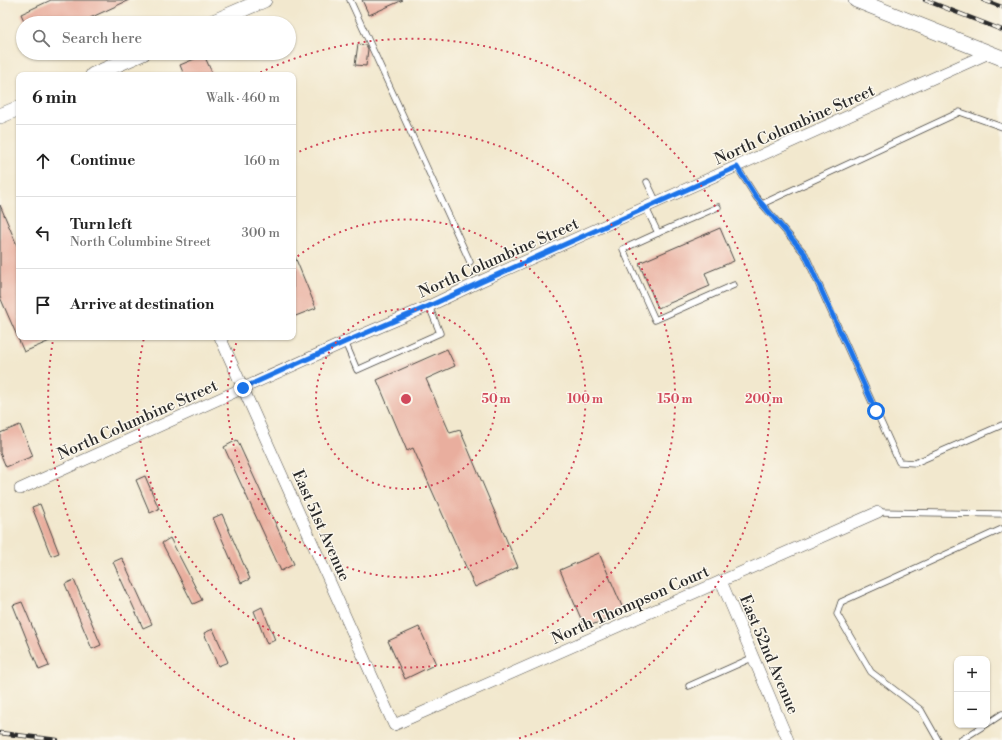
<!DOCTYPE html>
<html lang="en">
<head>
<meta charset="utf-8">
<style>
	body { margin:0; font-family:"Libre Bodoni",serif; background:#f6f6f6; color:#222 }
	.controls { position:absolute; right:12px; bottom:12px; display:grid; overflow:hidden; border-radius:8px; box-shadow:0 1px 3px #0004 }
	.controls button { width:36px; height:36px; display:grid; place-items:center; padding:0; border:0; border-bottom:1px solid #e0e0e0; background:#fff; color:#222; font:20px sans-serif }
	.stop { position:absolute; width:12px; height:12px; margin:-9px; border:3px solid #1a73e8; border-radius:50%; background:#fff }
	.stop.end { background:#1a73e8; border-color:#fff; box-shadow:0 1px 4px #0008 }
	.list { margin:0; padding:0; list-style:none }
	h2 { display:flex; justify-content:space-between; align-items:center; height:52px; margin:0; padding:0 16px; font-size:17px }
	h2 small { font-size:13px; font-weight:400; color:#767676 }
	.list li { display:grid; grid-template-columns:26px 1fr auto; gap:12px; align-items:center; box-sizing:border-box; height:72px; padding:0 16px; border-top:1px solid #e0e0e0 }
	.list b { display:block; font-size:15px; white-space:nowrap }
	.list p { margin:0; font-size:13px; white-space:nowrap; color:#767676 }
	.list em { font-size:13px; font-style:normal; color:#767676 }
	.icon { flex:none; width:22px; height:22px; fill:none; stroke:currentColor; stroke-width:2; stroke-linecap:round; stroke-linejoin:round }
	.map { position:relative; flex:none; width:1002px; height:740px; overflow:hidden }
	.search { position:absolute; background:#fff; box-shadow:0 1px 3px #0004; left:16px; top:16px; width:280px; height:44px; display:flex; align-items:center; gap:10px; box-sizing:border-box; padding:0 14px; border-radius:22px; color:#767676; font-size:15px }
	.panel { position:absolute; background:#fff; box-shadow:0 1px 3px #0004; left:16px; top:72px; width:280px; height:268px; border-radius:8px }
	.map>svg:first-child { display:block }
</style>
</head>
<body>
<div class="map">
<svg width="1002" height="740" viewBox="0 0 1002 740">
	<rect width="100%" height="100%" fill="#fbf7ec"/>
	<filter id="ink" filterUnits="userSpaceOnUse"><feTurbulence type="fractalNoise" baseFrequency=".025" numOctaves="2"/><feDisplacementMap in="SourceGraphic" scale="8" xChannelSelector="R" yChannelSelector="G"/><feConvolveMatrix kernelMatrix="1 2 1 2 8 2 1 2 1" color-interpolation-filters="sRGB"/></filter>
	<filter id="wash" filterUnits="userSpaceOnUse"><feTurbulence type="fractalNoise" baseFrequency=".012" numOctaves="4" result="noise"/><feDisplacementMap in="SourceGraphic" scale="16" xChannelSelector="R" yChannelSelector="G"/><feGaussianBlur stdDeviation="0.9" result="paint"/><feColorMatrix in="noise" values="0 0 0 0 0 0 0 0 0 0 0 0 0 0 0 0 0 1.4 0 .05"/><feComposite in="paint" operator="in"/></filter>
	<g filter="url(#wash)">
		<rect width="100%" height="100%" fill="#f2e8ce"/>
		<g id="blocks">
			<!-- building -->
			<g fill="#e9ae9e">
				<path d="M51 0H129L90 18 92 23H25L21 14Z"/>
				<path d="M362 0H403L369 15Z"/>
				<path d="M358 44 366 45 368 49 366 66 355 65Z"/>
				<path d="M204 55 213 75H184L180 65Z"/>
				<path d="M0 205 19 250V337H59L24 352 0 297Z"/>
				<path d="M720 228 734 261 705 273 710 286 658 308 639 263Z"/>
				<path d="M293 252 316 308 293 317Z"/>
				<path d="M447 349 455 366 426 379 450 433 460 430 518 567 475 587 413 448 407 451 377 380Z"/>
				<path d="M20 425 33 456 6 467 0 453V433Z"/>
				<path d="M237 440 294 564 281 571 224 447Z"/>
				<path d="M145 476 159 509 150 513 136 480Z"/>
				<path d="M40 504 59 553 51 556 32 507Z"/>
				<path d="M222 514 250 579 241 583 213 518Z"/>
				<path d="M170 538 202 600 193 604 162 543Z"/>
				<path d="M599 553 624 611 585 628 560 570Z"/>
				<path d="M122 558 152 624 143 628 113 562Z"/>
				<path d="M74 580 101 645 92 649 65 584Z"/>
				<path d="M22 602 49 666 39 670 13 605Z"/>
				<path d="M262 607 275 640 267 644 254 611Z"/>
				<path d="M419 627 436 664 405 679 388 641Z"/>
				<path d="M213 629 228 662 218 666 204 633Z"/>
			</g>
		</g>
	</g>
	<g filter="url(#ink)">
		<use href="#blocks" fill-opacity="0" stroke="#494743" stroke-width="1"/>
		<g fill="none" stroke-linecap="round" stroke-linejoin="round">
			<!-- lane casing -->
			<g stroke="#494743" stroke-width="7">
				<g id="lane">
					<path d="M350 0 470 262"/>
					<path d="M737 167 756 197 805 254 899 462 915 463 1002 425"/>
					<path d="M647 182 657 203"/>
					<path d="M762 204 960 112 1002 127"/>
					<path d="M646 208 658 233 718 207"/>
					<path d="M658 233 623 249 655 320 734 285"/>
					<path d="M345 342 357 370 440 333 429 306"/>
					<path d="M878 512 1002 514"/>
					<path d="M689 686 754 657"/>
					<path d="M987 724 1002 714"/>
					<path d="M938 740 921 710 871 672 837 614 841 602 1002 529"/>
					<path d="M961 740 985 725"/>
				</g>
			</g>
			<!-- street casing -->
			<g stroke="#494743" stroke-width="12">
				<g id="street">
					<path d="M220 337 394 725 878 512"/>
					<path d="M20 489 345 342 429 306 481 281 989 53"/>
					<path d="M721 581 788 740"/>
				</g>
			</g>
			<!-- secondary casing -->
			<g stroke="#494743" stroke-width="16">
				<g id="secondary">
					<path d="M856 0 1002 58"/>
					<path d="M211 23 264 0"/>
					<path d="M93 75 143 53"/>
					<path d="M0 116 19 108"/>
				</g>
			</g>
			<!-- lane -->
			<use href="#lane" stroke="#fff" stroke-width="5.5"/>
			<!-- street -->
			<use href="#street" stroke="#fff" stroke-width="11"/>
			<!-- secondary -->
			<use href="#secondary" stroke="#fff" stroke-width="15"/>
			<!-- rail casing -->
			<g stroke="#2b2b2b" stroke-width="4.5">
				<g id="rail">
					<path d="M925 0 1002 30"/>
					<path d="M983 0 1002 7"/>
					<path d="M0 733 57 740"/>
				</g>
			</g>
			<!-- rail -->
			<use href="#rail" stroke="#fbf7ec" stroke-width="3" stroke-dasharray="9" stroke-linecap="butt"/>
		</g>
	</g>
	<g fill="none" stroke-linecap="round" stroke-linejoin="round" filter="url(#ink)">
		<!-- route -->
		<path stroke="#1a73e8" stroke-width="5" d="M243 388 345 342 429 306 481 282 737 167 756 197 805 254 876 411"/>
	</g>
	<!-- distance rings -->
	<g fill="none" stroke="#d1495b" stroke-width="2" stroke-dasharray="2 4">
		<circle cx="406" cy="399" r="90"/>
		<path d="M293 260A179 179 0 1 1 238 338"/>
		<path d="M294 154A269 269 0 1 1 144 338"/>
		<path d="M295 739A358 358 0 0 1 53 340M255 75A358 358 0 1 1 517 739"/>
	</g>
	<g text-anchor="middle" stroke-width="3" stroke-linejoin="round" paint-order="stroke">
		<!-- street labels -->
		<g font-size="16" fill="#2b2b2b" stroke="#fbf7ec">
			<text transform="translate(794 124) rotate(-24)" y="6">North Columbine Street</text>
			<text transform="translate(498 257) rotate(-24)" y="6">North Columbine Street</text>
			<text transform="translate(137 419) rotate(-24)" y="6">North Columbine Street</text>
			<text transform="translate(322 525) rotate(66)" y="6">East 51st Avenue</text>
			<text transform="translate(630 604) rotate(-24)" y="6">North Thompson Court</text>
			<text transform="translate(770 654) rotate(67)" y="6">East 52nd Avenue</text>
		</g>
	</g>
	<circle cx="406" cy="399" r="6" fill="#d1495b" stroke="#fbf7ec" stroke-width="2"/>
	<g font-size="12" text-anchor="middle" font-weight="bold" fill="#d1495b" stroke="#fbf7ec" stroke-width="3" stroke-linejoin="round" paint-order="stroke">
		<text x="496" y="403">50 m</text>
		<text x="585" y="403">100 m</text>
		<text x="675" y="403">150 m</text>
		<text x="764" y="403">200 m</text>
	</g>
</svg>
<div class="controls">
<button>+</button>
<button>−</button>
</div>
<div class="stop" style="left:876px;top:411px"></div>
<div class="stop end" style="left:243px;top:388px"></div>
<div class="search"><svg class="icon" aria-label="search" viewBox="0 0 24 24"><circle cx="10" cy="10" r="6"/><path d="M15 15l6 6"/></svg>Search here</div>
<section class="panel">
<h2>6 min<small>Walk · 460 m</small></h2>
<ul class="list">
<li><svg class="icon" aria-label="ahead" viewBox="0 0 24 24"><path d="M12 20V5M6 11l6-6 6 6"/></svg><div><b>Continue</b></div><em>160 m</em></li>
<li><svg class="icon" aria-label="left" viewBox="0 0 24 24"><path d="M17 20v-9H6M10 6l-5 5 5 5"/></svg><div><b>Turn left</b><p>North Columbine Street</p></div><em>300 m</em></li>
<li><svg class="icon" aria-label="arrive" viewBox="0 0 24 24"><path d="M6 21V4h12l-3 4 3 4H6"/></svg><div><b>Arrive at destination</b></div></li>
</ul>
</section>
</div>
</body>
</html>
